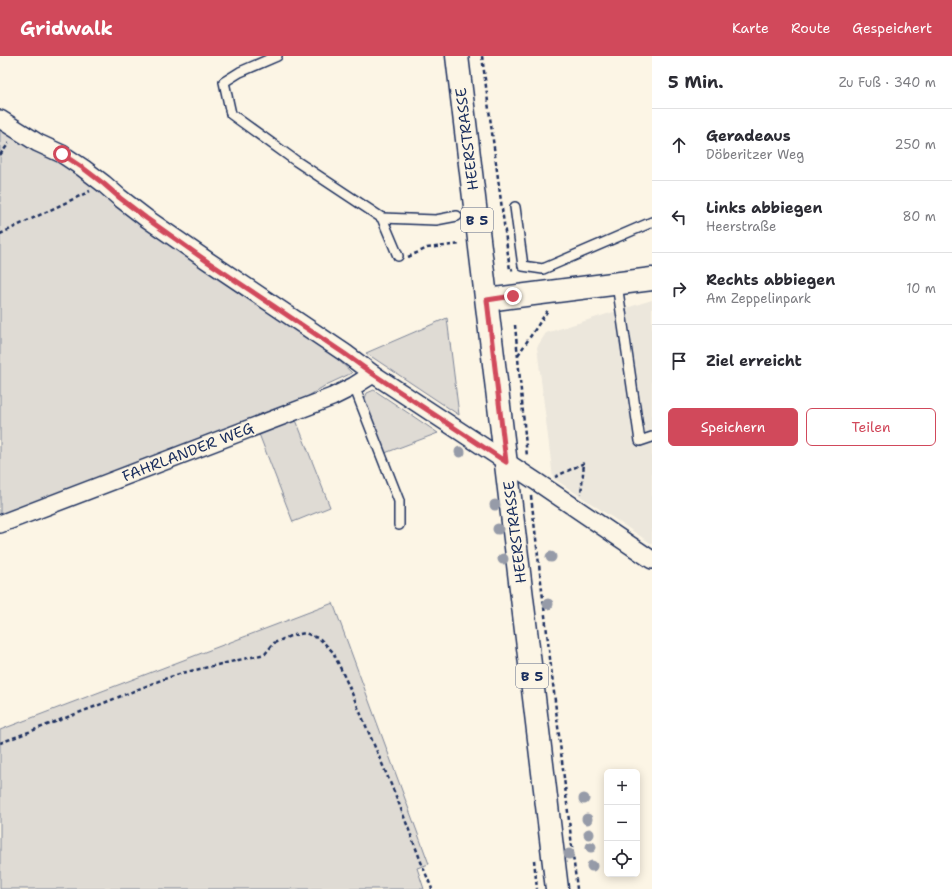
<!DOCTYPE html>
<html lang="de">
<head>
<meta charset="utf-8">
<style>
	body { margin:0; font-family:"Shantell Sans",sans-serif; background:#f2f2f3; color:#2b2b33 }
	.controls { position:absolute; right:12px; bottom:12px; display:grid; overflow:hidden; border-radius:6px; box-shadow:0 2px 10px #0003 }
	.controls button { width:36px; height:36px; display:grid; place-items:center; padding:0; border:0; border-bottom:1px solid #e1e1e2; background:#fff; color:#2b2b33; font:20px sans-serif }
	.stop { position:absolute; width:12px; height:12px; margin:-9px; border:3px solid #d1495b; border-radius:50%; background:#fff }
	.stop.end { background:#d1495b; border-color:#fff; box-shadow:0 1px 4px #0008 }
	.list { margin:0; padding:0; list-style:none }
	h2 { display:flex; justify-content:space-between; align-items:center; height:52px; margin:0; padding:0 16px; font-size:17px }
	h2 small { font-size:13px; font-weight:400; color:#7c7c81 }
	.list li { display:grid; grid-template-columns:26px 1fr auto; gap:12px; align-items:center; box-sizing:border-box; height:72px; padding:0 16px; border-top:1px solid #e1e1e2 }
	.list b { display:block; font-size:15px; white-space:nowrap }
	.list p { margin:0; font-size:13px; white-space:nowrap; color:#7c7c81 }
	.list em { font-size:13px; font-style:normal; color:#7c7c81 }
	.actions { display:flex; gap:8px; padding:12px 16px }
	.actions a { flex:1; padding:9px 0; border:1px solid #d1495b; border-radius:6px; text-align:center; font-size:14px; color:#d1495b }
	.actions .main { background:#d1495b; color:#fff }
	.icon { flex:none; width:22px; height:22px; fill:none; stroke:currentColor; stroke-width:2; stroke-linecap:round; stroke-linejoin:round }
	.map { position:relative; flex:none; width:652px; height:833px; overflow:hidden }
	header { display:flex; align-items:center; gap:24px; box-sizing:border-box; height:56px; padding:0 20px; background:#d1495b; color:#fff }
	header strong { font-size:19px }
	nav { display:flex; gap:22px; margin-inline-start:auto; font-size:14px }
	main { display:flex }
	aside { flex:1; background:#fff }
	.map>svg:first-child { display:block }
</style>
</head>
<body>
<header>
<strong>Gridwalk</strong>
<nav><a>Karte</a><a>Route</a><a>Gespeichert</a></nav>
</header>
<main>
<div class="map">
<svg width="652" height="833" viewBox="0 0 652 833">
	<rect width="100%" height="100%" fill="#fcf5e5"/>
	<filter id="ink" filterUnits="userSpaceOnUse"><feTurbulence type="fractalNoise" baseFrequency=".025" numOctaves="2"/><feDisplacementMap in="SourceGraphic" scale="8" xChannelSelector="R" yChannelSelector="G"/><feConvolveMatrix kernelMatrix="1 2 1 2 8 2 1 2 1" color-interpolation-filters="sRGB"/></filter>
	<g filter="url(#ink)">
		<!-- built -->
		<path fill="#ece7dc" d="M652 244V488L553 422 537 291 546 277Z"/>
		<!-- green -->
		<g fill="#dfdbd4" stroke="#7d8599">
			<path d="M0 72 81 114 327 293 352 317 326 329 302 344 0 461Z"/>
			<path d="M447 262 459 359 366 297Z"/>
			<path d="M374 334 438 377 385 397 364 345 367 337Z"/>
			<path d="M296 364 330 451 293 466 259 378Z"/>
			<path d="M333 547 429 808 417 812 424 833H0V674Z"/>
		</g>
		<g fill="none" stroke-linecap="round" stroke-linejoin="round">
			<!-- service casing -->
			<g stroke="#1b2f5e" stroke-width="12">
				<g id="service">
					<path d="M277 0 240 16 224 26 231 58 296 105 382 162 398 200"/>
					<path d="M515 151 523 210 543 213 652 166"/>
					<path d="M382 162 436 164 457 160"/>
					<path d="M617 228 640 385 652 381"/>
					<path d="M354 330 399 445V469"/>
				</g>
			</g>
			<!-- minor casing -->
			<g stroke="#1b2f5e" stroke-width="20">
				<g id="minor">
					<path d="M0 63 38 87 62 98 83 112 104 128 120 142 146 162 208 205 345 297 373 318 540 428 652 504"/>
					<path d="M0 468 332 341 354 330 373 318"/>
				</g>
			</g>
			<!-- secondary casing -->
			<g stroke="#1b2f5e" stroke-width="25">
				<path id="secondary" d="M487 244 652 223"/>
			</g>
			<!-- primary casing -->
			<g stroke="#1b2f5e" stroke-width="25">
				<path id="primary" d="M457 0 557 833"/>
			</g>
			<!-- path -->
			<g stroke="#1b2f5e" stroke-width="2.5" stroke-dasharray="4 3" stroke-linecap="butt">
				<path d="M482 0 510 214 513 213"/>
				<path d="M0 99 9 87"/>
				<path d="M0 178 90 135"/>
				<path d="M408 201 427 192 461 188"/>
				<path d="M515 269 527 401"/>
				<path d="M518 299 548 254"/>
				<path d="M555 421 584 407 581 438"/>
				<path d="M531 440 577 833"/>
				<path d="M0 687 94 651 161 624 182 617 265 598 274 587 290 580 305 577 320 583 333 596 351 635 398 745 423 811 432 833"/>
				<path d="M534 804 537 833"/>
			</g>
			<!-- service -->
			<use href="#service" stroke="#fcf5e5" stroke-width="9"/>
			<!-- minor -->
			<use href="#minor" stroke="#fcf5e5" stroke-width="17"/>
			<!-- secondary -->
			<use href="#secondary" stroke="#fcf5e5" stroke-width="22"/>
			<!-- primary -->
			<use href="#primary" stroke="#fcf5e5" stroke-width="22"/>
		</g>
		<!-- trees -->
		<g fill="#969ba8">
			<circle cx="460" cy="396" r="5.5"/>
			<circle cx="495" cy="449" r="5.5"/>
			<circle cx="498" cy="473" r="5.5"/>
			<circle cx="551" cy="501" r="5.5"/>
			<circle cx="503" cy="503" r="5.5"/>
			<circle cx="548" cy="548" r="5.5"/>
			<circle cx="584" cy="743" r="5.5"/>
			<circle cx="587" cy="763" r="5.5"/>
			<circle cx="589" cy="778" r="5.5"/>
			<circle cx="591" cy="791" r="5.5"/>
			<circle cx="569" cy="798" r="5.5"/>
			<circle cx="592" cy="810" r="5.5"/>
		</g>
	</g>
	<g fill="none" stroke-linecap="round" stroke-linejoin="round" filter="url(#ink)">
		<!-- route -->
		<path stroke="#d1495b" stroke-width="5" d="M62 98 83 112 104 128 120 142 146 162 208 206 345 298 373 318 506 406 487 244 513 240"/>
	</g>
	<g text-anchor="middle" stroke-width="3.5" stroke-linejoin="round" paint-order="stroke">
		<!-- shield labels -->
		<g fill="#fcf5e5" stroke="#5e6a86" stroke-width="1">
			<rect x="461" y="152" width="32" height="24" rx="3"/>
			<rect x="516" y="608" width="32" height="24" rx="3"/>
		</g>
		<g font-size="14" font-weight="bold" fill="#1b2f5e">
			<text x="477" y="169">B 5</text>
			<text x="532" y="625">B 5</text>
		</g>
		<!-- street labels -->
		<g font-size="15" fill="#1b2f5e" stroke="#fcf5e5">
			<text transform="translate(467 83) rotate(-97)" y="5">HEERSTRASSE</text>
			<text transform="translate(188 396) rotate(-21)" y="5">FAHRLANDER WEG</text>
			<text transform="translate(515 476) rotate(-97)" y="5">HEERSTRASSE</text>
		</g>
	</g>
</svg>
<div class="controls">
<button>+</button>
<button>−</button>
<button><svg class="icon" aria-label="locate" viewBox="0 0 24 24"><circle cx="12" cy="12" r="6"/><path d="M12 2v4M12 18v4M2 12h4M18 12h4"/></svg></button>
</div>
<div class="stop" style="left:62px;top:98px"></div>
<div class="stop end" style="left:513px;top:240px"></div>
</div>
<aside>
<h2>5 Min.<small>Zu Fuß · 340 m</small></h2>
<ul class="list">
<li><svg class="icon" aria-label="ahead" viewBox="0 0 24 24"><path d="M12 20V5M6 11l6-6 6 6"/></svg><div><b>Geradeaus</b><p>Döberitzer Weg</p></div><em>250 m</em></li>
<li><svg class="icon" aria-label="left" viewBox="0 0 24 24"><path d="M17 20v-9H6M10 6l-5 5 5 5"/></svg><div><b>Links abbiegen</b><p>Heerstraße</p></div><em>80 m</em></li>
<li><svg class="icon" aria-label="right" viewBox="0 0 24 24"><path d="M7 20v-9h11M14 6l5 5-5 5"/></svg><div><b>Rechts abbiegen</b><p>Am Zeppelinpark</p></div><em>10 m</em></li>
<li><svg class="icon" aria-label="arrive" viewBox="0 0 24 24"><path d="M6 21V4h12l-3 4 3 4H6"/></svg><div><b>Ziel erreicht</b></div></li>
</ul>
<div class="actions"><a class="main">Speichern</a><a>Teilen</a></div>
</aside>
</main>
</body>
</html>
